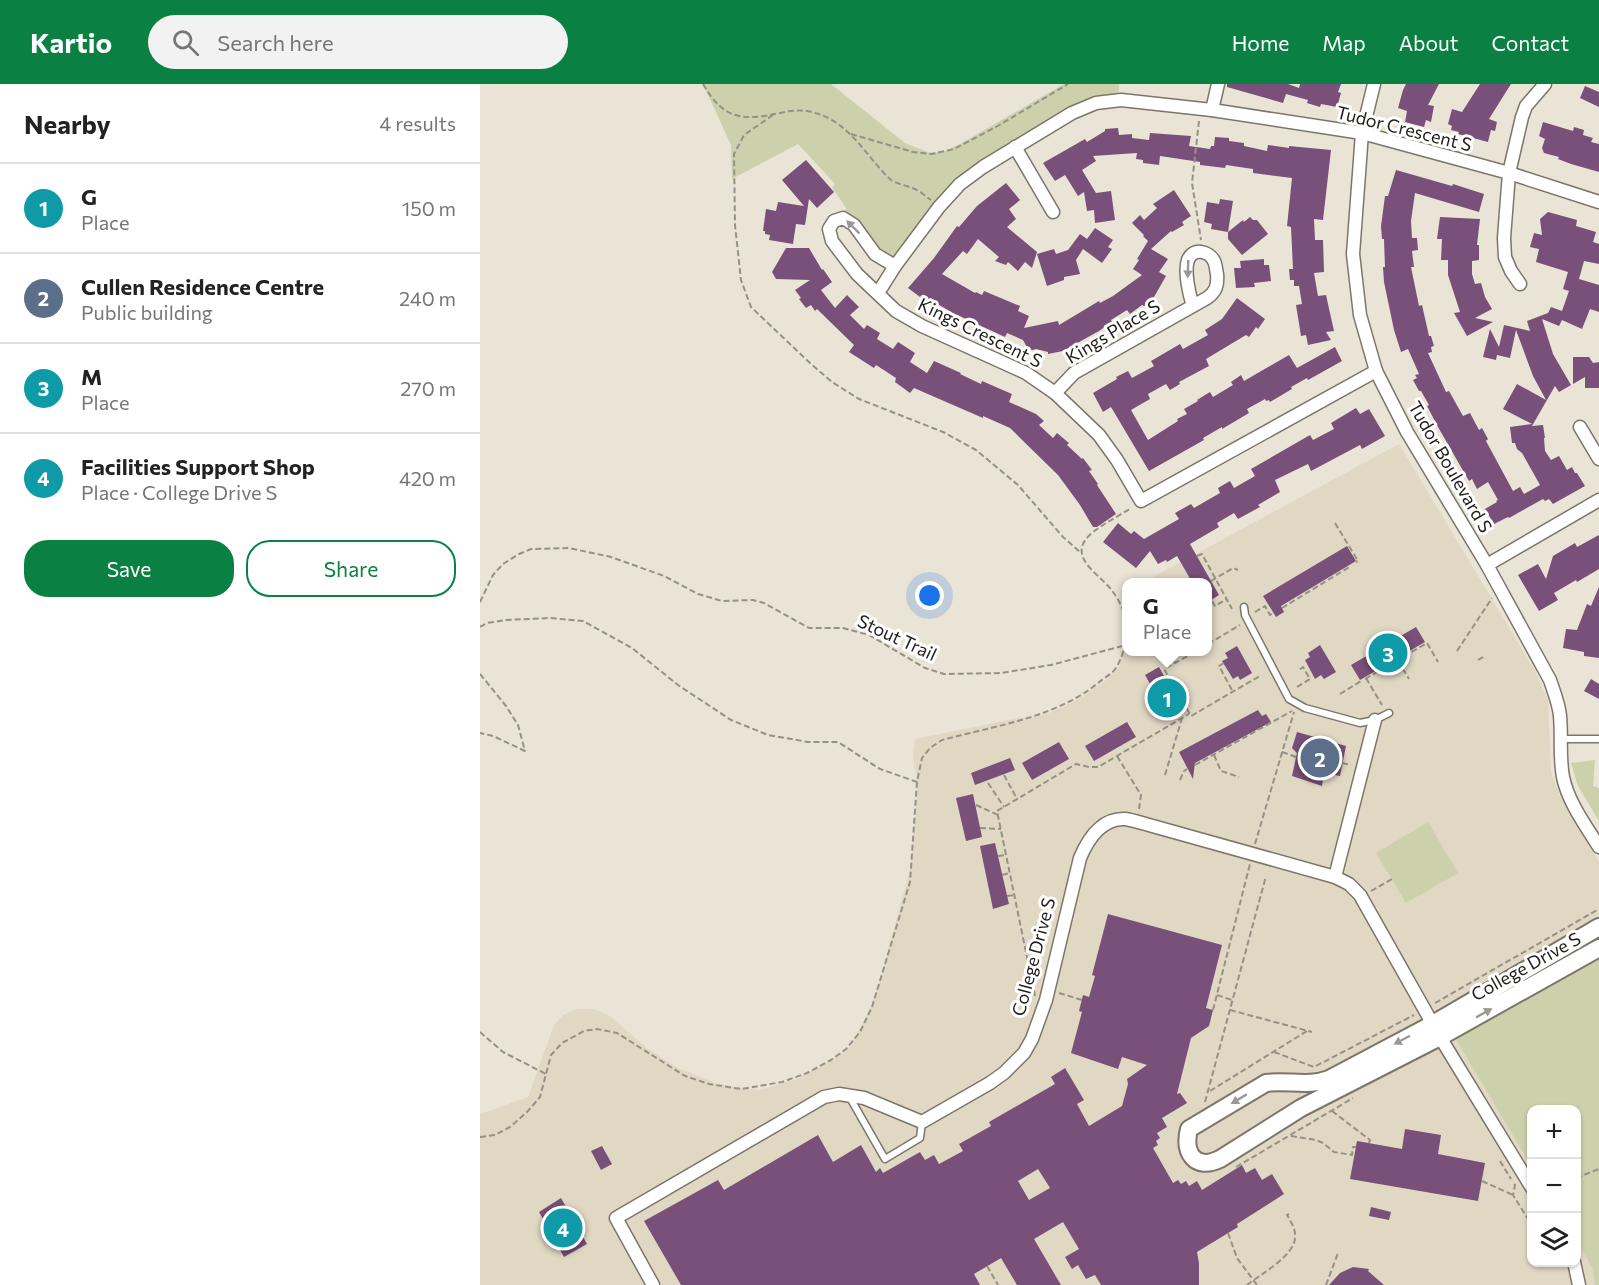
<!DOCTYPE html>
<html lang="en">
<head>
<meta charset="utf-8">
<style>
	body { margin:0; font-family:Commissioner,sans-serif; background:#f2f2f2; color:#222 }
	.controls { position:absolute; right:18px; bottom:18px; display:grid; overflow:hidden; border-radius:12px; box-shadow:0 2px 4px #0004 }
	.controls button { width:54px; height:54px; display:grid; place-items:center; padding:0; border:0; border-bottom:2px solid #e0e0e0; background:#fff; color:#222; font:30px sans-serif }
	.you { position:absolute; left:450px; top:512px; width:21px; height:21px; margin:-15px; border:4px solid #fff; border-radius:50%; background:#1a73e8; box-shadow:0 0 0 9px #1a73e833 }
	.badge { display:grid; place-items:center; width:39px; height:39px; border-radius:50%; background:#0b8043; color:#fff; font-size:20px; font-weight:700 }
	.pin { position:absolute; translate:-50% -50%; border:3px solid #fff; box-shadow:0 2px 6px #0006 }
	.popup { position:absolute; left:642px; top:494px; width:90px; height:78px; box-sizing:border-box; display:grid; place-content:center; border-radius:12px; background:#fff; filter:drop-shadow(0 2px 4px #0005); font-size:20px; white-space:nowrap; color:#767676 }
	.popup b { font-size:22px; color:#222 }
	.popup::after { content:''; position:absolute; left:50%; top:100%; margin-left:-12px; border:12px solid transparent; border-top-color:#fff }
	.list { margin:0; padding:0; list-style:none }
	h2 { display:flex; justify-content:space-between; align-items:center; height:78px; margin:0; padding:0 24px; font-size:26px }
	h2 small { font-size:20px; font-weight:400; color:#767676 }
	.list li { display:grid; grid-template-columns:39px 1fr auto; gap:18px; align-items:center; box-sizing:border-box; height:90px; padding:0 24px; border-top:2px solid #e0e0e0 }
	.list b { display:block; font-size:22px; white-space:nowrap }
	.list p { margin:0; font-size:20px; white-space:nowrap; color:#767676 }
	.list em { font-size:20px; font-style:normal; color:#767676 }
	.actions { display:flex; gap:12px; padding:18px 24px }
	.actions a { flex:1; padding:14px 0; border:2px solid #0b8043; border-radius:24px; text-align:center; font-size:21px; color:#0b8043 }
	.actions .main { background:#0b8043; color:#fff }
	.icon { flex:none; width:33px; height:33px; fill:none; stroke:currentColor; stroke-width:2; stroke-linecap:round; stroke-linejoin:round }
	.map { position:relative; flex:none; width:1119px; height:1201px; overflow:hidden }
	header { display:flex; align-items:center; gap:36px; box-sizing:border-box; height:84px; padding:0 30px; background:#0b8043; color:#fff }
	header strong { font-size:28px }
	nav { display:flex; gap:33px; margin-inline-start:auto; font-size:21px }
	.search { width:420px; height:54px; background:#f2f2f2; display:flex; align-items:center; gap:15px; box-sizing:border-box; padding:0 21px; border-radius:33px; color:#767676; font-size:22px }
	main { display:flex }
	aside { flex:1; background:#fff }
	.map>svg:first-child { display:block }
</style>
</head>
<body>
<header>
<strong>Kartio</strong>
<div class="search"><svg class="icon" aria-label="search" viewBox="0 0 24 24"><circle cx="10" cy="10" r="6"/><path d="M15 15l6 6"/></svg>Search here</div>
<nav><a>Home</a><a>Map</a><a>About</a><a>Contact</a></nav>
</header>
<main>
<aside>
<h2>Nearby<small>4 results</small></h2>
<ul class="list">
<li><span class="badge" style="background:#0f9aa8">1</span><div><b>G</b><p>Place</p></div><em>150 m</em></li>
<li><span class="badge" style="background:#5c6f8a">2</span><div><b>Cullen Residence Centre</b><p>Public building</p></div><em>240 m</em></li>
<li><span class="badge" style="background:#0f9aa8">3</span><div><b>M</b><p>Place</p></div><em>270 m</em></li>
<li><span class="badge" style="background:#0f9aa8">4</span><div><b>Facilities Support Shop</b><p>Place · College Drive S</p></div><em>420 m</em></li>
</ul>
<div class="actions"><a class="main">Save</a><a>Share</a></div>
</aside>
<div class="map">
<svg width="1119" height="1201" viewBox="0 0 1119 1201">
	<rect width="100%" height="100%" fill="#eae4d6"/>
	<!-- built -->
	<path fill="#e1d8c4" fill-rule="evenodd" d="M919 360 1054 585 1068 616 1071 688 1080 712 1119 778V1201H0V1030L48 1013 74 941 83 931 97 925H114L130 932 168 965 198 984 236 999 255 1003 280 1006 316 995 349 978 371 962 391 922 401 893 431 782 437 713 436 691 433 672 435 655 538 634H551L566 630 583 623 600 614 626 596 639 583 646 553V568H728V498H664ZM1052 1026H1096V1178H1052Z"/>
	<!-- green -->
	<g fill="#ccd1ab">
		<path d="M223 0H351L425 59 450 69 465 67 480 60 584 0H639L638 16 616 19 480 100 415 182 363 134 366 124 352 103 355 100 318 60 252 95 251 61Z"/>
		<path d="M1115 676 1113 702 1119 704V737L1098 702 1091 679Z"/>
		<path d="M948 738 978 789 926 819 896 769Z"/>
		<path d="M1119 870V1201H1115L1113 1185 1097 1157 1096 1026H1052L1051 1082 974 952Z"/>
	</g>
	<!-- building -->
	<g fill="#795079" fill-rule="evenodd">
		<path d="M747 0H808L819 4 820 0H861L858 8 861 9 857 23 841 20 840 23 827 19 828 16 806 10 803 19 747 3Z"/>
		<path d="M926 0H959L948 21 954 22 951 38 946 36 944 43 925 38 927 27 918 24 923 6Z"/>
		<path d="M1000 0H1031L1009 35 1017 38 1015 47 1011 46 1008 58 978 50 979 48 971 46 972 42 968 40 972 25 982 28Z"/>
		<path d="M1105 2 1119 8V23L1100 14Z"/>
		<path d="M1063 38 1093 47 1094 43 1104 46 1103 51 1113 54 1111 58 1119 60V88L1091 80 1078 75 1079 73 1064 69 1062 64 1065 55 1059 52Z"/>
		<path d="M638 44 639 51 652 50V54L669 56 670 49 711 52 709 62 730 65 731 62H734L735 53 749 54V57L764 59V62L787 67 788 61 809 64V62L851 66 843 136 834 135 835 156H843L844 188 834 189 838 212 846 211 854 247 846 248 851 256 828 261 826 251 821 252 816 221 822 220 819 202H814V196H810L809 185H813L811 143 807 142 812 94 773 89V85L746 81 745 84 720 81V78L680 72 679 81 663 79V76L656 75 657 69 613 72 616 77 602 86 616 109 631 107 635 136 615 139 614 126 607 127 604 108 598 112 585 91 575 97 563 79 605 55 607 58 625 47V45Z"/>
		<path d="M326 76 354 108 337 124 329 115 325 141 316 140 313 160 289 156 290 151 285 150V147H283L286 125 296 127 298 118 324 122 302 96Z"/>
		<path d="M916 86 972 102 973 100 1004 110 999 128 935 109 931 137 932 154H937L938 166 932 167 934 183H931L939 222 942 221 949 252H951L954 262 951 263 952 268 948 269 966 308 969 307 983 332 990 329 999 346 1002 344 1008 355 1006 357 1033 407 1040 403 1044 410 1060 401 1042 369 1037 365 1035 359H1032L1030 343 1052 340 1023 325 1037 300 1066 316 1053 292 1036 246 1030 274 1017 271 1016 276 1003 273 1010 245 1019 263 1024 241 1050 247 1047 237 1068 229 1071 223 1082 227 1089 207 1083 205 1088 188 1056 178 1059 165 1050 163 1054 149 1062 151 1060 135 1068 128 1097 136 1096 142 1116 148 1113 158 1119 160V180L1104 177 1099 195 1119 201V228L1110 225 1102 245 1082 236 1079 242 1062 235 1073 270 1091 301 1079 308 1075 302 1052 342 1063 341 1065 354H1064L1065 367 1071 376 1079 372 1087 386 1092 383 1095 389H1097L1105 402 1073 420 1069 415 1065 417 1063 415 1029 434 1028 433 1014 440 1005 425 1017 418 1016 417 1018 416 1008 398 997 405 992 395 989 397 958 343 947 322 949 321 941 307H939L933 296 937 294 935 291 939 290 928 265 921 268 914 246 904 198 903 183H905L904 155H902L901 142 905 112H908Z"/>
		<path d="M526 99 540 116 529 125 536 135 527 143 557 168 552 184 545 178 538 187 528 178 526 181 515 177 519 173 498 155 487 170 483 167 462 190 495 209 496 208 502 211 504 207 540 222 538 227 549 232 544 244 578 237 579 241 619 217 620 219 633 212 662 191 653 185 659 176 657 175 668 157 663 152 664 151 652 139 660 131 664 136 677 124 673 120 694 106 711 132 702 138 704 141 692 148 691 147 671 165 688 175 679 188 686 192 674 213 675 215 664 222 662 221 650 230 647 226 631 236 632 238 619 247 583 267 568 270V268L556 265 553 266 548 265 543 256 527 249 525 253 473 229 442 211 440 213 428 204 454 174 477 142 479 143 497 122Z"/>
		<path d="M740 115 753 117 748 148 731 145 732 140 724 138 727 118 739 120Z"/>
		<path d="M770 133 773 136H777L788 150 762 171 748 155V148L763 136 764 138Z"/>
		<path d="M960 133 1000 135 997 161H999V176L992 177V190L995 200 1001 199 1005 213 1012 225 995 234 1013 238 987 252 974 229 980 228 968 191V176H961L962 155H957Z"/>
		<path d="M615 144 633 156 628 163 632 165 622 179 603 165 596 176 600 190 584 193V196L567 202 557 170 574 165 576 170 588 166 600 150 607 155Z"/>
		<path d="M306 164H329L342 186 343 185 352 198 341 206 355 224 367 211 379 223 370 231 384 245 387 241 400 249 397 255 413 265 418 258 435 269 430 278 447 289 454 277 481 289 480 290 501 300 502 297 532 310 529 318 556 330 564 337 559 341 573 354 577 349 589 359 587 361 602 375 603 374 612 386 609 387 618 400 617 401 636 430 617 443H613L600 421 578 391 530 344 503 332V334L434 304 430 309 415 298 416 294 396 281 394 284 369 268 374 261 337 225 335 227 331 221 326 224 319 215 321 214 315 206 330 196 296 195 292 188Z"/>
		<path d="M784 175V181H789L791 197 774 199 775 203 756 204 754 184H761L760 177Z"/>
		<path d="M757 214 785 235 778 245 776 243 769 253 766 251 726 275 729 282 699 298 700 300 690 306 686 300 668 310 670 315 651 326 668 356 698 337 697 335 707 330 704 325 718 317 717 316 730 308 733 313 753 301 751 298 761 291 764 297 809 271 817 284 855 263 862 277 828 296 827 294 811 303 812 305 790 318 789 316 786 317 785 315 767 325 769 329 742 345V343L723 354 724 356 669 387 631 323 623 328 613 309 637 295 636 293 648 287 652 294 674 282 671 277 700 260 703 265 728 251 725 246 742 235Z"/>
		<path d="M1093 273H1109L1113 279 1119 278V304H1105V293L1093 300Z"/>
		<path d="M876 324 880 330 889 325 905 352 882 365 880 361 831 387 828 380 795 396 800 408 778 421 780 423 758 435 754 429 737 439 739 443 710 460 739 511 728 518V498H712L697 472 687 478 686 476 678 480 670 467 656 484 623 458 638 439 651 450 654 447 664 455 699 435 695 429 711 420 714 424 740 409 738 404 750 397 754 404 775 392 771 385 830 351 833 356 854 345 851 339Z"/>
		<path d="M1119 451V485L1097 498 1096 496 1074 509 1078 516 1059 527 1038 491 1058 480 1066 495 1073 472 1095 459 1097 463Z"/>
		<path d="M867 462 876 477 801 522 804 528 796 533 783 512Z"/>
		<path d="M1119 503V574L1104 572V568L1083 564 1086 545 1097 546 1107 520 1111 522Z"/>
		<path d="M936 543 945 558 880 596 871 581Z"/>
		<path d="M840 561 856 588 844 595 841 591 835 595 825 576 830 573 828 569Z"/>
		<path d="M757 562 772 589 760 596 758 592 753 595 742 577 748 574 745 569Z"/>
		<path d="M679 583 702 623 688 632 665 591Z"/>
		<path d="M1111 595 1119 600V615L1104 607Z"/>
		<path d="M778 626 782 632 786 630 791 638 715 679 713 695 699 668Z"/>
		<path d="M647 638 656 653 614 677 605 662Z"/>
		<path d="M817 648 866 662 860 692 844 689 842 702 812 692 817 669 812 664Z"/>
		<path d="M579 658 589 675 552 696 542 679Z"/>
		<path d="M530 674 535 686 495 701 491 689Z"/>
		<path d="M493 710 502 753 486 757 476 714Z"/>
		<path d="M515 759 529 820 513 825 500 762Z"/>
		<path d="M628 830 742 861 726 924 733 926 729 942 711 954 697 1010 700 1009 707 1019 682 1034 687 1043 677 1049 680 1054 676 1057 678 1061 673 1064 693 1099 698 1096 701 1100 706 1097 709 1102 717 1097 722 1106 762 1081 766 1089 775 1084 782 1096 792 1090 804 1110 757 1140 758 1143 717 1168 719 1179V1201H621L615 1191 606 1195 598 1181 592 1185 585 1173 599 1165 583 1138 554 1155 581 1201H537L521 1174 494 1190 500 1201H201L164 1137 238 1096 244 1106 338 1051 353 1078 381 1061 396 1088 400 1084 403 1089 440 1068 445 1076 454 1071 459 1080 483 1067 479 1060 511 1042 509 1038 575 1000 571 993 585 984 604 1016 597 1020 609 1042 642 1022 648 1000 647 995 667 981 642 973 638 985 591 969 602 928 599 927 603 911 609 913 615 892 612 891ZM558 1085 570 1104 549 1116 538 1097Z"/>
		<path d="M925 1045 961 1051 958 1070 1005 1079 998 1117 870 1095 877 1057 922 1065Z"/>
		<path d="M122 1062 132 1080 121 1086 111 1067Z"/>
		<path d="M81 1114 107 1160 84 1173 59 1128Z"/>
		<path d="M891 1123 911 1128 909 1136 889 1132Z"/>
		<path d="M873 1183 889 1185 888 1187 904 1201H849L860 1189Z"/>
	</g>
	<g fill="none" stroke-linecap="round" stroke-linejoin="round">
		<!-- lane casing -->
		<g stroke="#7b766a" stroke-width="9">
			<g id="lane">
				<path d="M764 523 765 531 809 615 825 624 880 639 895 636 909 629"/>
				<path d="M1081 655H1119"/>
				<path d="M369 1012 405 1075 440 1054 442 1038"/>
			</g>
		</g>
		<!-- street casing -->
		<g stroke="#7b766a" stroke-width="15">
			<g id="street">
				<path d="M894 0 882 49 873 170 880 231 896 287 927 348 1007 481 1070 596C1074 608 1079 620 1080 632 1082 652 1079 672 1083 693 1088 718 1106 742 1119 763"/>
				<path d="M732 26 738 0"/>
				<path d="M535 63 573 128"/>
				<path d="M415 182 395 170 374 141 363 134 354 137 349 145 352 157 377 190 416 227 442 242 546 289 575 309 619 351 637 376 661 417 896 287"/>
				<path d="M1040 200 1031 187 1025 173 1024 154 1029 89 1042 33 1046 22 1065 0"/>
				<path d="M398 209 415 182 459 123 480 100 503 83 592 29 616 19 641 16 732 26 882 49 1029 89 1119 118"/>
				<path d="M575 309 594 289 727 214C736 208 738 201 737 190 736 186 736 181 734 177 729 167 713 163 708 176 704 187 709 210 713 222"/>
				<path d="M1100 343 1119 375"/>
				<path d="M1007 481 1119 416"/>
				<path d="M855 793 895 636"/>
				<path d="M1094 1178 1099 1201"/>
				<path d="M173 1201 136 1134 344 1013 359 1010 384 1014 442 1038 510 999 524 989 544 969 552 955 566 916 600 774C608 755 622 734 645 735 653 736 661 739 669 741L855 793 869 800 880 811 960 953 1052 1104"/>
			</g>
		</g>
		<!-- secondary casing -->
		<g stroke="#7b766a" stroke-width="20">
			<path id="secondary" d="M1119 843 953 940 849 995C829 1003 807 996 786 999L709 1045C703 1069 715 1087 740 1075L821 1024 960 953 1119 864"/>
		</g>
		<!-- path -->
		<g stroke="#969187" stroke-width="2" stroke-dasharray="6 3" stroke-linecap="butt">
			<path d="M223 0C244 36 262 37 300 29 311 27 321 25 332 28 361 35 377 57 395 79 400 84 405 91 411 96 417 100 425 101 432 104 439 106 445 112 451 116"/>
			<path d="M293 31 264 51 254 70 255 141 261 196 271 223 331 280 352 298 379 315 463 348 496 366 538 401 583 453 601 469"/>
			<path d="M719 37 712 99 721 156"/>
			<path d="M371 50 433 68 452 70 474 65 516 43 588 0"/>
			<path d="M855 439 878 477 876 478"/>
			<path d="M717 472 722 470 752 525"/>
			<path d="M731 497 753 484 758 486"/>
			<path d="M732 517 735 522 747 515"/>
			<path d="M0 518 13 491 23 480 39 470 51 465 89 464 131 473 184 492 218 510 242 517 273 516 284 519 329 544H363L389 551 445 584 464 590 521 589 571 581 646 561"/>
			<path d="M802 524 871 482"/>
			<path d="M775 528 785 522 790 531 793 529"/>
			<path d="M646 537C644 525 638 514 630 504 615 487 586 471 612 449 624 439 639 432 651 424"/>
			<path d="M0 543 7 539 26 536 70 534 103 537 152 564 198 601 251 636 288 651 328 658H358L400 685 437 698"/>
			<path d="M728 549 732 557"/>
			<path d="M728 560 760 541"/>
			<path d="M977 567 1012 514"/>
			<path d="M715 568 684 585 711 632 780 592"/>
			<path d="M689 570 695 579"/>
			<path d="M998 576 1005 572"/>
			<path d="M918 577 929 595"/>
			<path d="M744 579 739 582 753 608"/>
			<path d="M0 590 26 622 38 641 45 667 13 652 0 649"/>
			<path d="M886 594 902 621"/>
			<path d="M885 595 947 559 958 578"/>
			<path d="M817 603 830 595 823 583 819 586"/>
			<path d="M860 610 881 597"/>
			<path d="M802 668 816 673"/>
			<path d="M734 671 741 687 759 693"/>
			<path d="M637 672 661 711 659 725"/>
			<path d="M862 679 871 681"/>
			<path d="M715 681 812 627"/>
			<path d="M524 691 537 715"/>
			<path d="M685 691 702 634"/>
			<path d="M700 696 704 687 707 685"/>
			<path d="M508 699 524 723"/>
			<path d="M496 721 518 731"/>
			<path d="M500 744 521 745"/>
			<path d="M775 760 814 628"/>
			<path d="M518 772 526 771"/>
			<path d="M522 791 530 789"/>
			<path d="M891 807 912 795"/>
			<path d="M527 812 535 811"/>
			<path d="M579 909 602 916"/>
			<path d="M737 911 752 916"/>
			<path d="M555 912 517 727 596 680 609 683H618L709 630"/>
			<path d="M955 919 1119 825"/>
			<path d="M733 926 770 780"/>
			<path d="M750 926 832 948"/>
			<path d="M0 948 23 968 66 990"/>
			<path d="M794 968 834 983 934 931"/>
			<path d="M730 1007 827 947"/>
			<path d="M725 1018 786 792"/>
			<path d="M852 1027 890 1056 889 1059"/>
			<path d="M811 1052 836 1056 843 1059 854 1068 872 1071 873 1063H876"/>
			<path d="M0 1053 15 1051 30 1043 47 1028 60 1013 71 971 82 959 104 947 117 945 137 949 205 992 229 1000 261 1005 302 998 327 989 351 976 366 965 380 948 392 923 430 798 437 698 442 674 450 664 462 656C514 642 575 634 618 599 624 594 632 590 636 584 645 569 646 556 646 539"/>
			<path d="M1020 1077 1031 1095"/>
			<path d="M756 1083 873 1014"/>
			<path d="M1096 1094 1119 1085"/>
			<path d="M1002 1097 1033 1111"/>
			<path d="M1034 1100 1035 1101 1033 1111 1048 1135 1052 1136"/>
			<path d="M748 1149 757 1174 777 1201"/>
			<path d="M507 1182 518 1201"/>
			<path d="M767 1201C781 1190 814 1172 815 1154 816 1145 811 1138 807 1131L809 1130"/>
			<path d="M846 1201 858 1169"/>
		</g>
		<!-- lane -->
		<use href="#lane" stroke="#fff" stroke-width="6"/>
		<!-- street -->
		<use href="#street" stroke="#fff" stroke-width="12"/>
		<!-- secondary -->
		<use href="#secondary" stroke="#fff" stroke-width="16"/>
	</g>
	<!-- one-way arrows -->
	<defs><path id="oneway-solid" d="M-6-.8H1V-3.2L6.5 0L1 3.2V.8H-6Z" transform="scale(1.5)"/></defs>
	<g fill="#9a9997">
		<use href="#oneway-solid" transform="translate(373 143) rotate(-135)"/>
		<use href="#oneway-solid" transform="translate(708 185) rotate(92)"/>
		<use href="#oneway-solid" transform="translate(1004 929) rotate(-29)"/>
		<use href="#oneway-solid" transform="translate(922 956) rotate(152)"/>
		<use href="#oneway-solid" transform="translate(759 1015) rotate(149)"/>
	</g>
	<g text-anchor="middle" stroke-width="6" stroke-linejoin="round" paint-order="stroke">
		<!-- street labels -->
		<g font-size="18" fill="#1f1d18" stroke="#fff">
			<text transform="translate(924 45) rotate(14)" y="6">Tudor Crescent S</text>
			<text transform="translate(633 248) rotate(-31)" y="6">Kings Place S</text>
			<text transform="translate(500 249) rotate(26)" y="6">Kings Crescent S</text>
			<text transform="translate(970 383) rotate(60)" y="6">Tudor Boulevard S</text>
			<text transform="translate(417 554) rotate(25)" y="6">Stout Trail</text>
			<text transform="translate(554 873) rotate(-75)" y="6">College Drive S</text>
			<text transform="translate(1046 883) rotate(-29)" y="6">College Drive S</text>
		</g>
	</g>
</svg>
<div class="controls">
<button>+</button>
<button>−</button>
<button><svg class="icon" aria-label="layers" viewBox="0 0 24 24"><path d="M12 4l9 5-9 5-9-5zM3 14l9 5 9-5"/></svg></button>
</div>
<div class="you"></div>
<div class="pin badge" style="left:687px;top:614px;background:#0f9aa8">1</div>
<div class="popup"><b>G</b>Place</div>
<div class="pin badge" style="left:840px;top:674px;background:#5c6f8a">2</div>
<div class="pin badge" style="left:908px;top:569px;background:#0f9aa8">3</div>
<div class="pin badge" style="left:83px;top:1144px;background:#0f9aa8">4</div>
</div>
</main>
</body>
</html>
